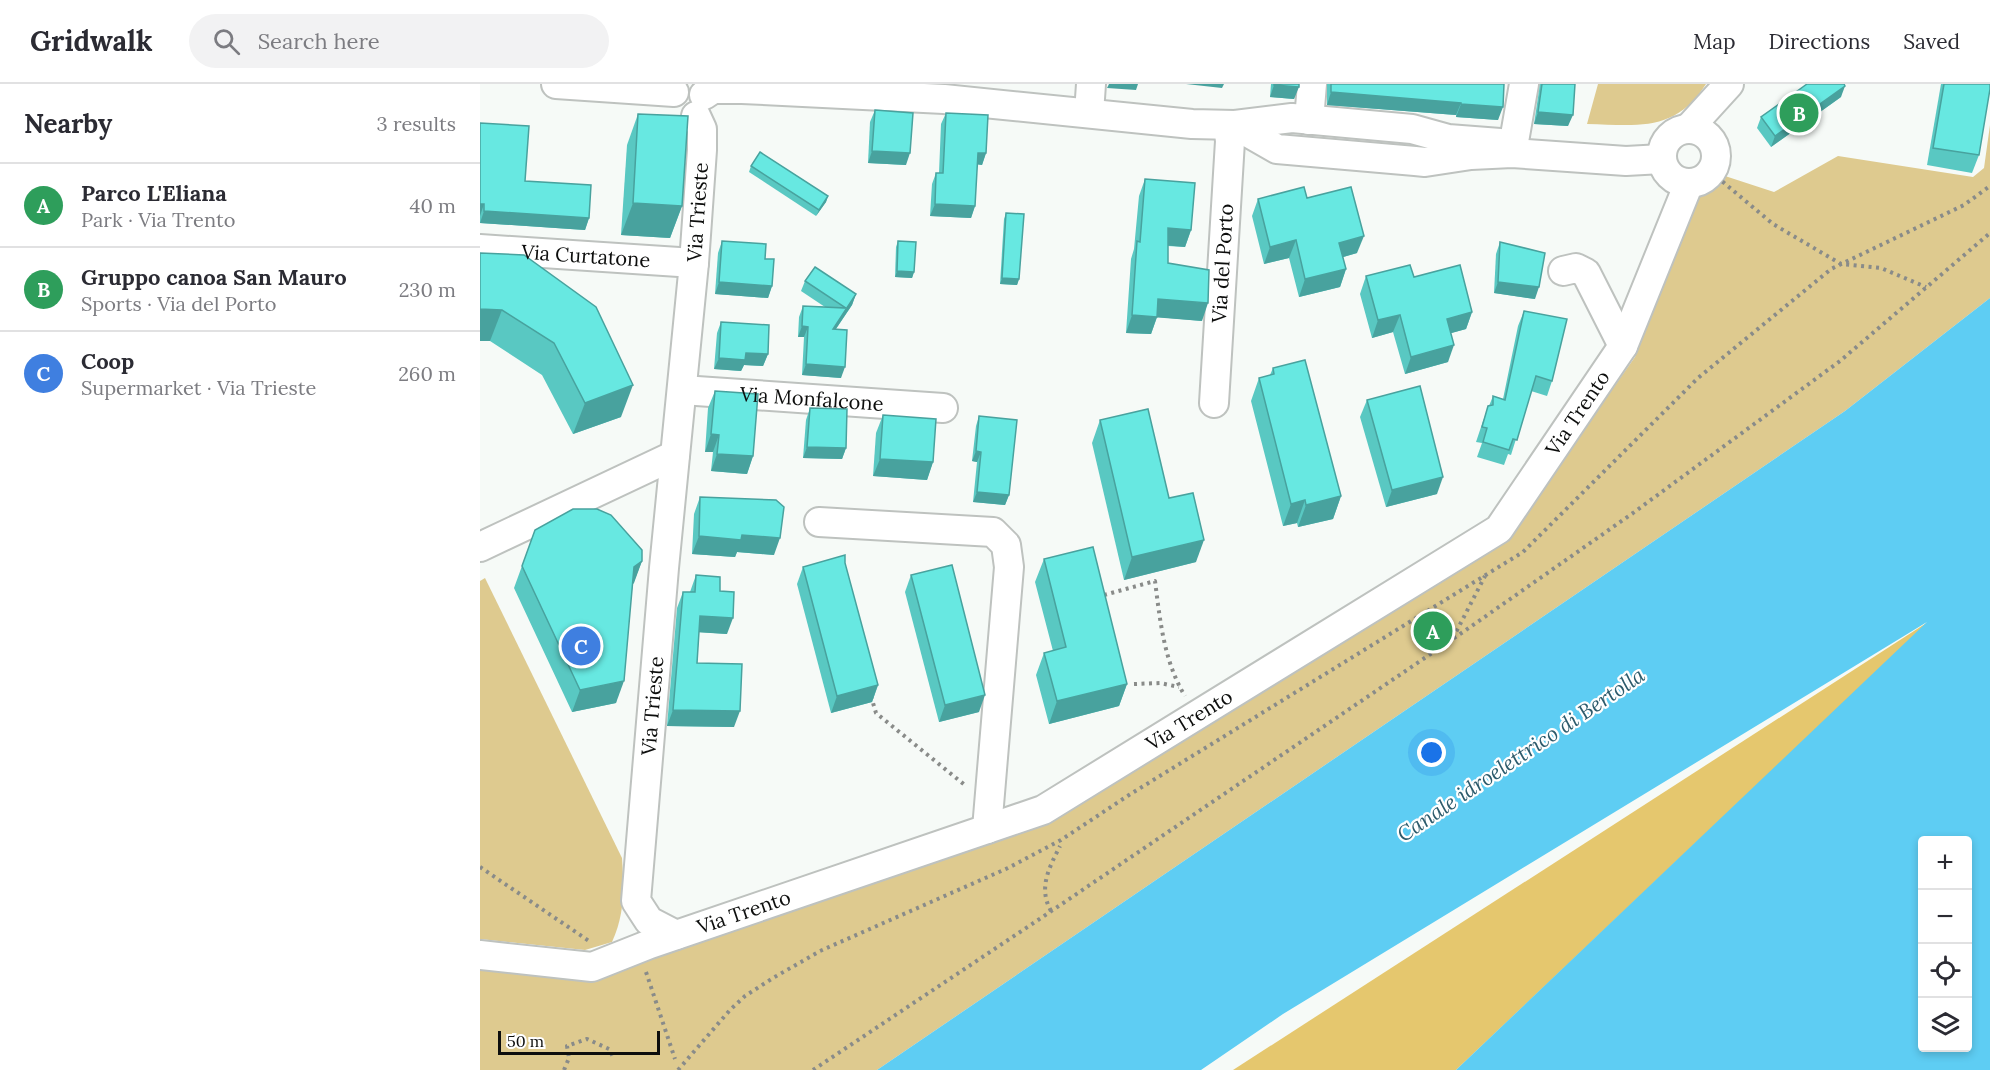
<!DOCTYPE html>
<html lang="en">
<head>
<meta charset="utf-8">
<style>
	body { margin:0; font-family:Lora,serif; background:#f2f2f3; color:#2b2b33 }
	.controls { position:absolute; right:18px; bottom:18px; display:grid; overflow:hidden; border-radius:6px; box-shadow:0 3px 9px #0003 }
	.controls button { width:54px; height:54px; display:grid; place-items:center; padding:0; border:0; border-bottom:2px solid #e1e1e2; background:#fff; color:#2b2b33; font:30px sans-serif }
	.scale { position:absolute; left:18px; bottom:15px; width:162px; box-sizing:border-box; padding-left:6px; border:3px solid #0d0e0d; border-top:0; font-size:16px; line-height:21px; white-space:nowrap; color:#0d0e0d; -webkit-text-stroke:4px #fff; paint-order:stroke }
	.you { position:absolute; left:952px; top:669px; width:21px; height:21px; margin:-15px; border:4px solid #fff; border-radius:50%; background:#1a73e8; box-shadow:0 0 0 9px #1a73e833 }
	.badge { display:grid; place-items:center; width:39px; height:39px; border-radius:50%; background:#a448b2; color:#fff; font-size:20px; font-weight:700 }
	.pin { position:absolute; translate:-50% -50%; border:3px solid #fff; box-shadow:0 2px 6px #0006 }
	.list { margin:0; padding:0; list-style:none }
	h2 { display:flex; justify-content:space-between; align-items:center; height:78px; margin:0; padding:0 24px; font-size:26px }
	h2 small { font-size:20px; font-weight:400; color:#7c7c81 }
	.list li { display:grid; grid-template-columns:39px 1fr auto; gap:18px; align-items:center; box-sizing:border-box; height:84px; padding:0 24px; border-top:2px solid #e1e1e2 }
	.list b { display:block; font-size:22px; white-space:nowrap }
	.list p { margin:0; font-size:20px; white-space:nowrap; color:#7c7c81 }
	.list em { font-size:20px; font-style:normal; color:#7c7c81 }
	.icon { flex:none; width:33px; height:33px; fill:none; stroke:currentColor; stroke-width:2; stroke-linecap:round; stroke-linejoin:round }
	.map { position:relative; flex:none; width:1510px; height:986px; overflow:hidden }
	header { display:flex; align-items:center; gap:36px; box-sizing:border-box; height:84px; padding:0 30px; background:#fff; border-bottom:2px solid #e1e1e2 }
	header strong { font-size:28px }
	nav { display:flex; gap:33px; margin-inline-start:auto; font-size:21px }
	.search { width:420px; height:54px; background:#f2f2f3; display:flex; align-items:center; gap:15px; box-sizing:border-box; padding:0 21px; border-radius:33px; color:#7c7c81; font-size:22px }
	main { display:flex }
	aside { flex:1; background:#fff }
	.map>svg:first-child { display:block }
</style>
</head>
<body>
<header>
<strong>Gridwalk</strong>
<div class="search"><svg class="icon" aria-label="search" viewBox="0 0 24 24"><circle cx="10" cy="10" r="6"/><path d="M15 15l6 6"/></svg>Search here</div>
<nav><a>Map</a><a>Directions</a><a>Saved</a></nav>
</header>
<main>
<aside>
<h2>Nearby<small>3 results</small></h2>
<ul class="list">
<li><span class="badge" style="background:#2e9e5b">A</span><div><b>Parco L'Eliana</b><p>Park · Via Trento</p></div><em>40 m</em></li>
<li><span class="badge" style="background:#2e9e5b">B</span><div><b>Gruppo canoa San Mauro</b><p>Sports · Via del Porto</p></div><em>230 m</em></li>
<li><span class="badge" style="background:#3f7fe0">C</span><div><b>Coop</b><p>Supermarket · Via Trieste</p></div><em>260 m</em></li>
</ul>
</aside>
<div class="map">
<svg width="1510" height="986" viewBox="0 0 1510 986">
	<rect width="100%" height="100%" fill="#f6faf7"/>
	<!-- green -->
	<g fill="#deca8f">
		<path d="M1118 0H1226C1195 49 1157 41 1107 40Z"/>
		<path d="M1510 41V214L1365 327 397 986H0V871L112 883 563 726 1030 450 1155 273 1218 111 1245 92 1294 108 1358 72 1493 93 1504 84Z"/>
		<path d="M5 494 142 774C144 805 145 829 132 858L105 866 0 855V497Z"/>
	</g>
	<!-- forest -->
	<path fill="#e5c76e" d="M1451 536 976 986H753Z"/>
	<!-- water -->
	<path fill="#5ecdf3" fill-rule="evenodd" d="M1510 214V986H976L1447 538 803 930 721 986H397L1365 327ZM1488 756V964H1442V756Z"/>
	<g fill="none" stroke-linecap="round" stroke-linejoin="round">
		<!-- minor casing -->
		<g stroke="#bec2bf" stroke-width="32">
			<g id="minor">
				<path d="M76 0 194 8"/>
				<path d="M224 11 233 5H262L464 15 712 40 755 41 812 34 932 45 968 55 1020 59 1032 69"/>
				<path d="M609 29 611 0"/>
				<path d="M829 36 832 0"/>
				<path d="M755 41 797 65 935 77 945 78 991 71 1032 69 1146 77 1182 75"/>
				<path d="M1208 45 1249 0"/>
				<circle cx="1209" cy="72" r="27"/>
				<path d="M1032 69 1044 0"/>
				<path id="s1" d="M0 165 214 179"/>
				<path d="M1083 187 1096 184 1106 189 1143 262"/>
				<path id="s2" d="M202 306 463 324"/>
				<path id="s3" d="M734 319 750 57 748 41"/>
				<path d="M339 438 513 448 526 461 529 483 507 745"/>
				<path d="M0 463 195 371"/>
				<path id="s4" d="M196 851 169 837 156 817 184 484 214 179 222 66V45L216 32"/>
				<path id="s5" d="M0 871 112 883 170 860 563 726 1019 445 1143 262 1209 99"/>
			</g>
		</g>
		<!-- path -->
		<g stroke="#898b89" stroke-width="4" stroke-dasharray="3 4.5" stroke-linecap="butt">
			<path d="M1231 88 1293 140 1361 180 1401 184 1446 203"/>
			<path d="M624 511 675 497C680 536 684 578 705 612"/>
			<path d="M973 554 1005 492"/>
			<path d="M654 600 680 599 699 603"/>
			<path d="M391 612 396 629 486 702"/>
			<path d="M0 783 109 857"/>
			<path d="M571 827C558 804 569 784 580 762"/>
			<path d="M166 888 195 975"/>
			<path d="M84 986 89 974 87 962 107 955 129 965 134 975"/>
			<path d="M198 986 250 926 265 912 293 894 340 867 528 784 581 756 649 711 1043 468 1218 294 1351 185 1484 121 1510 102"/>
			<path d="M333 986 567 830 986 546 1153 429 1360 277 1510 149"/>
		</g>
		<!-- minor -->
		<use href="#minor" stroke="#fff" stroke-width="28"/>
	</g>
	<!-- wall -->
	<g fill="#59c8c2">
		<path d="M791 0H819L814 15 790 13Z"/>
		<path d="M847 0H1024L1018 36 976 33V31L847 21Z"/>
		<path d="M1060 0H1095L1088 42 1054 40Z"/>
		<path d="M1461 0H1510L1499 71 1492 89 1447 81Z"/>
		<path d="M1361 13 1291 63 1277 44 1281 33Z"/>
		<path d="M395 26 426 81 388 79 390 38Z"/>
		<path d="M466 29 506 69 502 81 497 80 495 122 491 134 450 132 452 100 456 89H459L461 40Z"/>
		<path d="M158 30 202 122 190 154 141 151 147 61Z"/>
		<path d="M0 39 45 97 109 134 105 146 0 139Z"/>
		<path d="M271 82 348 112 346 118 336 132 269 88Z"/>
		<path d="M665 95 711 146 705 163 688 162V179L722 237 677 233 671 250 646 249 651 175 654 165 659 112Z"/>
		<path d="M827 114 877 169 863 173 866 185 860 203 819 213 809 174 784 180 772 132 778 115Z"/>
		<path d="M526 129 539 195 537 201 520 200 524 135Z"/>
		<path d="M242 157 285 175 292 202 288 214 235 210 238 169Z"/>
		<path d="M418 157 434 188 432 194 415 193 416 163Z"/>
		<path d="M1020 158 1055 215 1014 209 1016 170Z"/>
		<path d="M0 169 141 333 93 350 62 291 10 257H0Z"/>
		<path d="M886 192 934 193 992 228 986 245 971 249 968 278 925 290 913 248 892 254 880 210Z"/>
		<path d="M325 197 376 210 372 221 356 245 361 294 322 291 324 253H318L319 233 323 222 345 223 321 207Z"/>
		<path d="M1044 227 1072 297 1067 312 1051 307 1031 371 1028 370 1024 381 997 373 1002 359 996 358 1003 337 1013 312 1023 315 1038 242Z"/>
		<path d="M241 238 288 270 283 282 264 281 261 287 234 285 237 249Z"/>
		<path d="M793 284 861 412 853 435 818 443 817 439 803 442 771 317 779 294 790 291Z"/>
		<path d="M235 307 273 372 267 390 231 387 233 368H225L228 324Z"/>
		<path d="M887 316 957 410 906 423 880 333Z"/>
		<path d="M330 324 366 364 362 375 323 374 326 336Z"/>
		<path d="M403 331 453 378 447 396 393 392 396 349Z"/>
		<path d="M499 332 529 411 525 421 493 418 497 378 492 377 496 342Z"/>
		<path d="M620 336 689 414 716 478 644 496 612 359Z"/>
		<path d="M220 413 294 471 257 468 255 473 212 470 214 430Z"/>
		<path d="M55 446 162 477 153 500 136 619 92 628 34 504Z"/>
		<path d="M564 475 647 600 639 622 569 640 556 591 564 569 573 567 555 498Z"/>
		<path d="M323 483 398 601 392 618 351 629 317 500Z"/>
		<path d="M216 491 240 507 247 550 219 548 217 579 254 643 187 642 197 524 203 508H210Z"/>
		<path d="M431 491 499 628 459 638 425 508Z"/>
	</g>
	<!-- shaded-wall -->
	<g fill="#48a29e">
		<path d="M629 0H658L656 6 627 4Z"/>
		<path d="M706 0H744L742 4Z"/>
		<path d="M794 1 819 3 814 15 790 13Z"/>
		<path d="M1365 2 1361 13 1291 63 1295 52Z"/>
		<path d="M851 8 981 19 976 31 847 21Z"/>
		<path d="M981 20 1023 23 1018 36 976 33Z"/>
		<path d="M1058 28 1093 31 1088 42 1054 40Z"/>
		<path d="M392 67 430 69 426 81 388 79Z"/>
		<path d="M498 69H506L502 81 494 80Z"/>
		<path d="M348 112 346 118 336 132 339 126Z"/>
		<path d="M153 119 202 122 190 154 141 151Z"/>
		<path d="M0 120H4L0 132Z"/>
		<path d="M455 120 495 122 491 134 450 132Z"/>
		<path d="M4 127 109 134 105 146 0 139Z"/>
		<path d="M688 144 711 146 705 163 682 161Z"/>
		<path d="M884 152 877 169 853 176 859 159Z"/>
		<path d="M816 156 809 174 784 180 790 163Z"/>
		<path d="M866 185 860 203 819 213 825 195Z"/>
		<path d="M417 187 434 188 432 194 415 193Z"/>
		<path d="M522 194 539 195 537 201 520 200Z"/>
		<path d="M239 198 292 202 288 214 235 210Z"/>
		<path d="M1018 198 1059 203 1055 215 1014 209Z"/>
		<path d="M376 210 372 221 349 255 353 245Z"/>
		<path d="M678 215 728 219 722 237 672 233Z"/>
		<path d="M0 225 22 226 10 257H0Z"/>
		<path d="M992 228 986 245 961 252 967 235Z"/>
		<path d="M652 231 677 233 671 250 646 249Z"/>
		<path d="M920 231 913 248 892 254 898 236Z"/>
		<path d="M322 242 328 243 324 253H318Z"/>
		<path d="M974 261 968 278 925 290 931 273Z"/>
		<path d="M266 269 288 270 283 282 264 281 261 287 234 285 239 274Z"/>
		<path d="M326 280 365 283 361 294 322 291Z"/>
		<path d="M153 301 141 333 93 350 105 319Z"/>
		<path d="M231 350 239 351 233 368H225Z"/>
		<path d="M327 363 366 364 362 375 323 374Z"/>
		<path d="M496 367 501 368 497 378 492 377Z"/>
		<path d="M237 370 273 372 267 390 231 387Z"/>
		<path d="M400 375 453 378 447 396 393 392Z"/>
		<path d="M963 393 957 410 906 423 912 406Z"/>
		<path d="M497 408 529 411 525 421 493 418Z"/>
		<path d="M861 412 853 435 818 443 826 421Z"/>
		<path d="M825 416 817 439 803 442 811 420Z"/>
		<path d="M262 451 300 454 294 471 257 468 255 473 212 470 219 452Z"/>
		<path d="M724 456 716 478 644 496 652 473Z"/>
		<path d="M162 477 154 499 146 506 154 483Z"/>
		<path d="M220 532 253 534 247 550 214 548Z"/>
		<path d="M144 597 136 619 92 628 100 606Z"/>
		<path d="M647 600 639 622 569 640 577 617Z"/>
		<path d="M398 601 392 618 351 629 357 612Z"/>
		<path d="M505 611 499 628 459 638 465 621Z"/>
		<path d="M193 626 260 627 254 643 187 642Z"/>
	</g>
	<!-- building -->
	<g fill="#67e8e1" stroke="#48a29e" stroke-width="1.5">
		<path d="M794 0H819V3L794 1Z"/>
		<path d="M851 0H1024L1023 23 981 20V19L851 8Z"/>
		<path d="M1062 0H1095L1093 31 1058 28Z"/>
		<path d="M1327 0H1364L1365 2 1295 52 1281 33Z"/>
		<path d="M1464 0H1510V5L1499 71 1453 64Z"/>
		<path d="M395 26 433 29 430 69 392 67Z"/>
		<path d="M466 29 508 31 506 69H498L495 122 455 120 456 89H463Z"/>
		<path d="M158 30 208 32 202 122 153 119Z"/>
		<path d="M0 39 49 42 45 97 111 101 109 134 4 127V120H0Z"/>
		<path d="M280 68 348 112 339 126 271 82Z"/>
		<path d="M665 95 715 99 711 146 688 144V179L729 186 728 219 678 215 677 233 652 231 657 157 660 158Z"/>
		<path d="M824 103 827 114 871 103 884 152 859 159 866 185 825 195 816 156 790 163 778 115Z"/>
		<path d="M526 129 544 130 539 195 522 194Z"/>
		<path d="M242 157 286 160 285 175H294L292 202 239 198Z"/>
		<path d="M418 157 436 158 434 188 417 187Z"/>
		<path d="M1020 158 1065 169 1059 203 1018 198Z"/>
		<path d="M0 169 44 171 116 223 153 301 105 319 74 259 22 226 0 225Z"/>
		<path d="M930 181 934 193 980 181 992 228 967 235 974 261 931 273 920 231 898 236 886 192Z"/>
		<path d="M335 183 376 210 353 245 367 246 365 283 326 280 328 243 322 242 323 222 366 224 325 197Z"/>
		<path d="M1044 227 1087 235 1072 297 1056 292 1037 356 1033 355 1029 366 1003 358 1007 344 1002 343 1008 322 1013 321V312L1025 316Z"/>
		<path d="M241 238 289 241 288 270 266 269 265 276 239 274Z"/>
		<path d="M825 276 861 412 826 421 825 416 811 420 779 294 794 290 793 284Z"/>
		<path d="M940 302 963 393 912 406 887 316Z"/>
		<path d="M235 307 278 310 273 372 237 370 239 351 231 350Z"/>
		<path d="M330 324 367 325 366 364 327 363Z"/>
		<path d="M668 325 689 414 713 409 724 456 652 473 620 336Z"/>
		<path d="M403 331 456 335 453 378 400 375Z"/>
		<path d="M499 332 537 336 529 411 497 408 501 368 496 367Z"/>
		<path d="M220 413 296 416 304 423 300 454 262 451 261 456 219 452Z"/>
		<path d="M93 425H117L131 431 162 466V477L154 483 144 597 100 606 42 482 55 446Z"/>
		<path d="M613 463 647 600 577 617 564 569 586 563 564 475Z"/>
		<path d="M365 471V479L398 601 357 612 323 483Z"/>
		<path d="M472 481 505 611 465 621 431 491Z"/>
		<path d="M216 491 240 493V507L254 508 253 534 220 532 217 579 262 580 260 627 193 626 203 508H215Z"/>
	</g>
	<g text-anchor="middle" stroke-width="4.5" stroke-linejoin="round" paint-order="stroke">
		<!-- street labels -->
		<g font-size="20" fill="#0d0e0d" stroke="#fff">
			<text dy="7" stroke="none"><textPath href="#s4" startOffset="746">Via Trieste</textPath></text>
			<text dy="7" stroke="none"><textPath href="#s1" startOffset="106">Via Curtatone</textPath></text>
			<text dy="7" stroke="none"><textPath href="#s3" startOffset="140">Via del Porto</textPath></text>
			<text dy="7" stroke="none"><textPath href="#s2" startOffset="130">Via Monfalcone</textPath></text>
			<text dy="7" stroke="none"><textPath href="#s5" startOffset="1266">Via Trento</textPath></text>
			<text dy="7" stroke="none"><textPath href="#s4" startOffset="250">Via Trieste</textPath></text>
			<text dy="7" stroke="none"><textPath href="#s5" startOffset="762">Via Trento</textPath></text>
			<text dy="7" stroke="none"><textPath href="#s5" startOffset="274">Via Trento</textPath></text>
		</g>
		<!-- water labels -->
		<g font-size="21" font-style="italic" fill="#2c5b6c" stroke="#fff">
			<text transform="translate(1041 671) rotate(-34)" y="7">Canale idroelettrico di Bertolla</text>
		</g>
	</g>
</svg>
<div class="controls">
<button>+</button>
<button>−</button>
<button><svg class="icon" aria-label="locate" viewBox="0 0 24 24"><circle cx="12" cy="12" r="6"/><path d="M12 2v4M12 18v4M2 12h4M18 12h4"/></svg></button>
<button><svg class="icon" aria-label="layers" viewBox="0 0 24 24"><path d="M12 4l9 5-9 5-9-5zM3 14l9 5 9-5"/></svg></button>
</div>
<div class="scale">50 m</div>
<div class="you"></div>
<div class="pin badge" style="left:953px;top:547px;background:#2e9e5b">A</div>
<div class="pin badge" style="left:1319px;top:29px;background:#2e9e5b">B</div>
<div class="pin badge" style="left:101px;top:562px;background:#3f7fe0">C</div>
</div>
</main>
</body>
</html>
